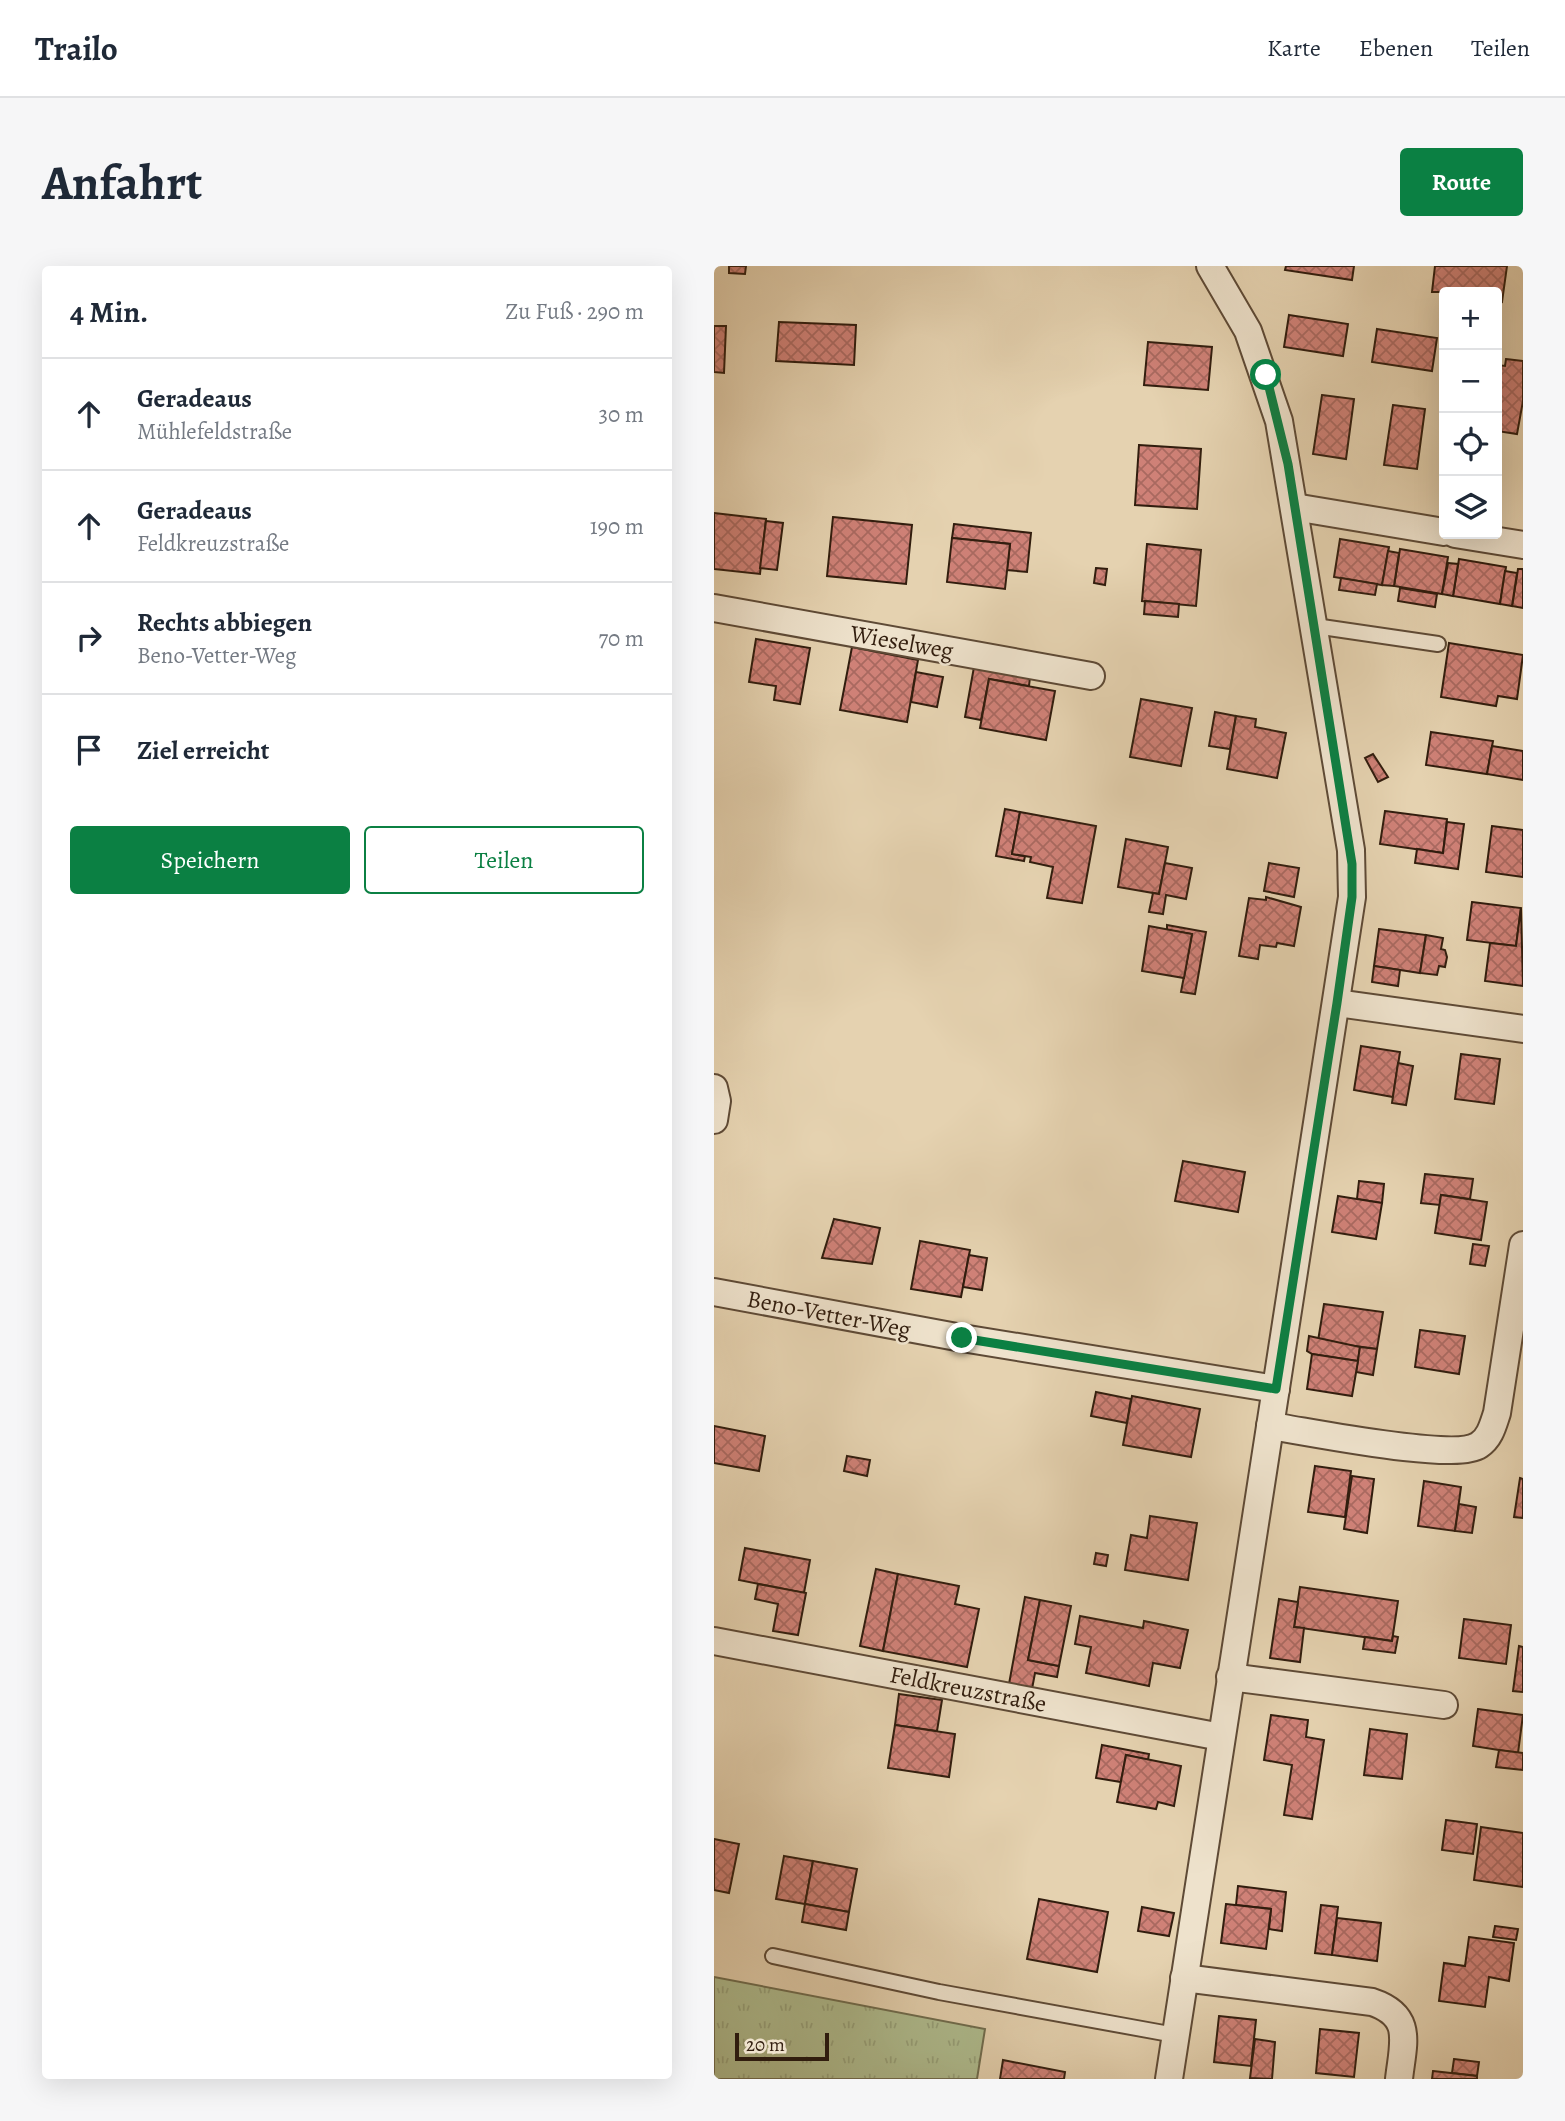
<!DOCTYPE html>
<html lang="de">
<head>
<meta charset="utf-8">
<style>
	body { margin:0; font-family:Alegreya,serif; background:#f6f6f7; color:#1f2937 }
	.controls { position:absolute; right:21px; top:21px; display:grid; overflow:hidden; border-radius:7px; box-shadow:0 7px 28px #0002 }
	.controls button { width:63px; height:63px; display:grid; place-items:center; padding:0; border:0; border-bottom:2px solid #e0e1e3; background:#fff; color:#1f2937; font:35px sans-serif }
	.scale { position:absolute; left:21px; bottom:18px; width:94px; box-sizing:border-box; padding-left:7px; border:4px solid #311d0e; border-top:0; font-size:19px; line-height:24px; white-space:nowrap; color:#311d0e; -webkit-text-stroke:5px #eee2cc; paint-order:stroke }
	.stop { position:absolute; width:21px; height:21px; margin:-16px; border:5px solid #0b8043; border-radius:50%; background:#fff }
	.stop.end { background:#0b8043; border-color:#fff; box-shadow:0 2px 7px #0008 }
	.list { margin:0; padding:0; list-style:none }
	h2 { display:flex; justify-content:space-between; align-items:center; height:91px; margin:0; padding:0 28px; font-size:30px }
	h2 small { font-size:23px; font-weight:400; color:#747a83 }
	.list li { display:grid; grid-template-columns:46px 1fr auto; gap:21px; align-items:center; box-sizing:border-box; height:112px; padding:0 28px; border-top:2px solid #e0e1e3 }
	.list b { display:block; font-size:26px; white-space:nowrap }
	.list p { margin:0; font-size:23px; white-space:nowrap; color:#747a83 }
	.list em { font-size:23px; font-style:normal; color:#747a83 }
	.actions { display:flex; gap:14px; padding:21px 28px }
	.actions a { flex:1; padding:16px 0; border:2px solid #0b8043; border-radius:7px; text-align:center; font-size:24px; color:#0b8043 }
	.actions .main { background:#0b8043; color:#fff }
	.icon { flex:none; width:38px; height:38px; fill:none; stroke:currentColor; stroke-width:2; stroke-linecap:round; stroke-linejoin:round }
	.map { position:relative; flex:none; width:809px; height:1813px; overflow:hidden; border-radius:7px }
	header { display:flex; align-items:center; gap:42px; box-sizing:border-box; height:98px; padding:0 35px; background:#fff; border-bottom:2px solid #e0e1e3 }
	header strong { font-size:33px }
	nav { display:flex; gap:38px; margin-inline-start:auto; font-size:24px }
	.intro { display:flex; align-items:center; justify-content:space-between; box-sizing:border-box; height:168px; padding:0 42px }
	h1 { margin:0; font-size:49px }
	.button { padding:18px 32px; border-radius:7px; background:#0b8043; color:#fff; font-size:24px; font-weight:700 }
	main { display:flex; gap:42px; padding:0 42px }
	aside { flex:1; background:#fff; border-radius:7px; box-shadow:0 7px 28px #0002 }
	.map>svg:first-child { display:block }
</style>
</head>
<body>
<header>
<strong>Trailo</strong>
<nav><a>Karte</a><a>Ebenen</a><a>Teilen</a></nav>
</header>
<div class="intro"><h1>Anfahrt</h1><a class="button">Route</a></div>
<main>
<aside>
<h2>4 Min.<small>Zu Fuß · 290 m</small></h2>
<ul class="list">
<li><svg class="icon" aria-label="ahead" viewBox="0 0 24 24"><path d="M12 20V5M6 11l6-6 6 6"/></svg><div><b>Geradeaus</b><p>Mühlefeldstraße</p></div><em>30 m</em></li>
<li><svg class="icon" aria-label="ahead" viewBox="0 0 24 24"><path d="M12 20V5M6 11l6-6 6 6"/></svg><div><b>Geradeaus</b><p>Feldkreuzstraße</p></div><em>190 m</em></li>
<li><svg class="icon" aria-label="right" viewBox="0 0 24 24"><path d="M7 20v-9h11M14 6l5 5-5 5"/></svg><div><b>Rechts abbiegen</b><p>Beno-Vetter-Weg</p></div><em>70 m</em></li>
<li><svg class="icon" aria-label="arrive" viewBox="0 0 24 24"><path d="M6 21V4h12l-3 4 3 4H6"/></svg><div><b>Ziel erreicht</b></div></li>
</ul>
<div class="actions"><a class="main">Speichern</a><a>Teilen</a></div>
</aside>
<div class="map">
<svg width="809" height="1813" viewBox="0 0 809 1813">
	<defs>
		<pattern id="grass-tufts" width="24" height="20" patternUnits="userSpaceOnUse" patternTransform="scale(1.75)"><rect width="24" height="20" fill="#afbd90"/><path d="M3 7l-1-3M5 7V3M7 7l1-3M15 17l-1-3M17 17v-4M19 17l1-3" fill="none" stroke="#97a27b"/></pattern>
		<pattern id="building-cross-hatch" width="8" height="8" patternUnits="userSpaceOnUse" patternTransform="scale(1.75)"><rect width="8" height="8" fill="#cf8177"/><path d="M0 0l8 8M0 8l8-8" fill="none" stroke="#a96960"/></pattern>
	</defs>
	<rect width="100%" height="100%" fill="#e5d2b0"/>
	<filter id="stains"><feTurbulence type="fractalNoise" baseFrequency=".00286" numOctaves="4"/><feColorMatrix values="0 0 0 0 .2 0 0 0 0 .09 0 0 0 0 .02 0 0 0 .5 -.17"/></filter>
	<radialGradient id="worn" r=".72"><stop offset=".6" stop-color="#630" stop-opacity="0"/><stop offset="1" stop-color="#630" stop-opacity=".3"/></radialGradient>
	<!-- grass -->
	<path fill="url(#grass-tufts)" stroke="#706d4f" stroke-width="2" d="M0 1711 271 1763 263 1813H0Z"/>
	<!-- building -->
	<g fill="url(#building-cross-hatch)" stroke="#311d0e" stroke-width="2">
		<path d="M15 0H32L31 8 15 7Z"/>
		<path d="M572 0H640L638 14 571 4Z"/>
		<path d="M721 0H793L788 36 783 35V26H718Z"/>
		<path d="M575 49 634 58 629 90 570 81Z"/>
		<path d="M65 56 142 59 140 99 62 95Z"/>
		<path d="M0 60H12L10 107 0 106Z"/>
		<path d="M663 63 723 72 718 105 658 96Z"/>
		<path d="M434 76 498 81 494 124 430 119Z"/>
		<path d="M792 93 809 95V135L803 168 783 165V99L791 100Z"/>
		<path d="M608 129 640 133 632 193 599 188Z"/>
		<path d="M679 139 711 143 703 203 670 199Z"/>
		<path d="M425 179 487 183 483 243 421 239Z"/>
		<path d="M0 247 52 253 46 308 0 303Z"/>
		<path d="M119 251 198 259 192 318 113 310Z"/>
		<path d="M52 255 69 257 63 304 46 302Z"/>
		<path d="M240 258 317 267 313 306 293 304 296 278 238 272Z"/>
		<path d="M238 272 296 278 291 323 233 316Z"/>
		<path d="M626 273 675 281 668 319 620 311Z"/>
		<path d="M433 278 487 284 482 340 428 335Z"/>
		<path d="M686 283 734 291 728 328 680 320Z"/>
		<path d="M674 285 685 287 680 320 668 319Z"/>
		<path d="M745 293 792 301 786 338 739 330Z"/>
		<path d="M734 297 744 298 739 330 728 328Z"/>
		<path d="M382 302 393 303 391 319 380 317Z"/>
		<path d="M804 303H809V342L798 340Z"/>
		<path d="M791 305 803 307 798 340 786 338Z"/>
		<path d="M627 312 663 318 661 329 625 324Z"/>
		<path d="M686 322 723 328 721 341 684 335Z"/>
		<path d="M431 335 465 338 464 351 430 348Z"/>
		<path d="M42 373 96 382 86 438 60 434 62 420 35 416Z"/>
		<path d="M735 377 809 389 803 433 784 430 782 440 727 431Z"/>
		<path d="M138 381 204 394 193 456 126 444Z"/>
		<path d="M260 401 316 411 315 420 275 413 267 454 251 451Z"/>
		<path d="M202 406 229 411 223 441 197 436Z"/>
		<path d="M275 413 341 425 332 474 266 462Z"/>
		<path d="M427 433 478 442 467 500 416 491Z"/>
		<path d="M501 446 522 450 516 483 495 480Z"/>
		<path d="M522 450 542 453 541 461 572 467 563 512 513 503Z"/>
		<path d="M717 466 779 475 773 508 712 499Z"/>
		<path d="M778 480 809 485V514L773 508Z"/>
		<path d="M659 488 674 511 664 516 651 492Z"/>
		<path d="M291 543 306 546 298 588 311 590 310 595 282 590Z"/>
		<path d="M671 545 733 553 729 587 666 578Z"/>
		<path d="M306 546 382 560 368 637 333 632 339 601 316 596 317 591 298 588Z"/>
		<path d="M733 556 750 558 744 603 701 597 703 583 729 587Z"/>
		<path d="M778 560 809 564V611L772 606Z"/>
		<path d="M412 573 454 581 445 628 404 621Z"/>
		<path d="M451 597 478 602 472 633 452 629 449 648 435 646 439 627 445 628Z"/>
		<path d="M555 597 585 602 580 631 550 625Z"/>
		<path d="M552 631 587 641 580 680 563 677 562 681 546 679 544 693 525 690 535 632 552 634Z"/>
		<path d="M758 636 807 642 802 680 753 674Z"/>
		<path d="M807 642 809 720 771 715 776 677 802 680Z"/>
		<path d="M453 659 492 666 481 728 467 726 478 668 453 664Z"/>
		<path d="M435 660 478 668 470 712 428 705Z"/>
		<path d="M665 663 712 669 706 707 660 700Z"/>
		<path d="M712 669 729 672 727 683 731 684 733 691 731 701 725 700 723 709 706 707Z"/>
		<path d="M660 700 686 704 684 720 658 716Z"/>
		<path d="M647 780 686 786 679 831 640 824Z"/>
		<path d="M747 788 786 793 780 838 741 833Z"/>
		<path d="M684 797 699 800 692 839 678 837Z"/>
		<path d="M469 895 531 906 524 946 461 935Z"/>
		<path d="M711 908 759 913 756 933 727 929 726 939 707 937Z"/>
		<path d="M645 915 670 918 668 937 643 933Z"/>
		<path d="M727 929 773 936 767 974 721 967Z"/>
		<path d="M624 930 668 937 662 973 618 966Z"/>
		<path d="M120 953 166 962 158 998 108 992Z"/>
		<path d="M206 975 256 984 247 1031 197 1023Z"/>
		<path d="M759 978 775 980 771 1000 756 998Z"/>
		<path d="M255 989 273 992 268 1024 249 1021Z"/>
		<path d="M610 1038 669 1046 663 1083 604 1075Z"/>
		<path d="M706 1064 751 1070 745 1108 701 1101Z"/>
		<path d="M595 1070 646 1081 644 1095 598 1088 593 1085Z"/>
		<path d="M646 1081 663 1083 659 1109 642 1106Z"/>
		<path d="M598 1088 644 1095 638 1130 593 1123Z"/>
		<path d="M382 1126 417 1133 413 1157 377 1150Z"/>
		<path d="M418 1130 486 1143 477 1191 409 1179Z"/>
		<path d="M0 1160 51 1170 45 1205 0 1197Z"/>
		<path d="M133 1190 156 1194 153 1210 130 1205Z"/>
		<path d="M601 1200 637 1205 631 1251 594 1246Z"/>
		<path d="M638 1210 660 1213 653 1267 630 1263Z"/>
		<path d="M806 1212 809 1213V1252L800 1251Z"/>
		<path d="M710 1215 747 1221 741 1265 704 1260Z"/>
		<path d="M745 1238 762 1241 758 1267 741 1265Z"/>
		<path d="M436 1250 483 1257 474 1314 411 1304 417 1269 433 1272Z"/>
		<path d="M31 1282 96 1294 90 1327 25 1314Z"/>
		<path d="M382 1287 394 1289 392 1300 380 1298Z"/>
		<path d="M162 1303 184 1308 169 1385 146 1380Z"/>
		<path d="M184 1308 245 1320 241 1338 265 1343 253 1401 169 1385Z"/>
		<path d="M44 1318 92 1327 84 1369 59 1365 64 1338 41 1333Z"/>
		<path d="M586 1321 684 1335 678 1375 580 1361Z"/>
		<path d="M311 1331 326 1334 314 1394 345 1400 343 1411 321 1407 318 1423 295 1418Z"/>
		<path d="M565 1333 584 1336 580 1361 590 1362 586 1396 556 1392Z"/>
		<path d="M326 1334 357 1340 345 1400 314 1394Z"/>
		<path d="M366 1350 429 1362 430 1355 474 1364 466 1402 439 1397 435 1420 372 1407 377 1381 361 1378Z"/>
		<path d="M750 1353 797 1359 792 1398 745 1392Z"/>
		<path d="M679 1370 684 1371 681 1387 649 1383 651 1371 678 1375Z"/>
		<path d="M805 1380 809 1381V1426L799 1425Z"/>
		<path d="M185 1428 228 1434 223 1465 181 1459Z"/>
		<path d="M764 1443 809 1449 804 1487 759 1480Z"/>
		<path d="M557 1449 594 1454 592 1471 610 1474 598 1553 570 1549 578 1499 550 1494Z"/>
		<path d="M181 1459 241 1468 235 1511 174 1502Z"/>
		<path d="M656 1463 693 1468 688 1513 650 1509Z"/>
		<path d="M388 1479 435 1488 434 1494 412 1489 407 1516 382 1512Z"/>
		<path d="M785 1484 809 1487V1504L782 1501Z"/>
		<path d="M412 1489 467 1500 460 1540 444 1536 442 1543 403 1536Z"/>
		<path d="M732 1554 763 1558 759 1588 728 1584Z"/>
		<path d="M767 1561 809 1567V1621L760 1614Z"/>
		<path d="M0 1573 25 1578 15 1627 0 1624Z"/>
		<path d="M70 1590 99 1595 91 1638 62 1633Z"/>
		<path d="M99 1595 143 1603 135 1646 91 1638Z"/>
		<path d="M524 1620 572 1626 568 1665 555 1663 557 1643 522 1639Z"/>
		<path d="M325 1633 394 1646 383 1706 313 1693Z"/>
		<path d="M91 1638 135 1646 132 1664 88 1656Z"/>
		<path d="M512 1638 557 1643 552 1683 507 1677Z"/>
		<path d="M607 1639 624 1641 618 1689 601 1687Z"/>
		<path d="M428 1641 460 1647 455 1670 424 1665Z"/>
		<path d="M623 1652 667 1657 663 1695 618 1689Z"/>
		<path d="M781 1660 804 1663 802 1674 779 1671Z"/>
		<path d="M755 1671 800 1677 795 1715 775 1711 771 1741 725 1735 730 1697 751 1700Z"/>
		<path d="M505 1750 542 1754 537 1800 500 1796Z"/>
		<path d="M606 1763 645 1767 640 1811 602 1807Z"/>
		<path d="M541 1773 561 1776 558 1813 536 1812Z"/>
		<path d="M740 1793 765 1796 763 1810 738 1807Z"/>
		<path d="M289 1794 351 1806 350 1813H286Z"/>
		<path d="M719 1805 763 1810V1813H718Z"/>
	</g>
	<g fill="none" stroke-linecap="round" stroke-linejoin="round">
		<!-- lane casing -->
		<g stroke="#5e4a36" stroke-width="18">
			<g id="lane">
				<path d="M601 360 724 378"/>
				<path d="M59 1690 225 1726 461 1769"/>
			</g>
		</g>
		<!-- street casing -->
		<g stroke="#5e4a36" stroke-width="30">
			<g id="street">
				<path d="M580 241 730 266"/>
				<path d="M741 268 809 279"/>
				<path d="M0 342 377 410"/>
				<path d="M623 737 809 763"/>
				<path d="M0 822 3 835 0 854"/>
				<path d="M0 1026 248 1072 562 1123"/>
				<path d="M556 1160C592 1165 740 1196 765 1179 776 1172 779 1159 783 1147L809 979"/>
				<path d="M0 1375 507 1471"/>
				<path d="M516 1411 730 1439"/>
				<path d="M470 1712 658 1736C700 1750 689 1777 685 1813"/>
				<path d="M455 1813 638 631 637 584 565 155 534 65 496 0"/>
			</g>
		</g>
		<!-- lane -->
		<use href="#lane" stroke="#eee2cc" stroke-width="14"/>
		<!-- street -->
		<use href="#street" stroke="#eee2cc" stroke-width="26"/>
	</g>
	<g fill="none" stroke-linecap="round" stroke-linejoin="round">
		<!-- route -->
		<path stroke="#0b8043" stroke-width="9" d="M248 1072 562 1123 623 737 638 631V598L574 198 552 109"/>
	</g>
	<g text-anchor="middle" stroke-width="5" stroke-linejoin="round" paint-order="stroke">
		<!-- street labels -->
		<g font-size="24" fill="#311d0e" stroke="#eee2cc">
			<text transform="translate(188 376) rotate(10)" y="8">Wieselweg</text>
			<text transform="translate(115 1048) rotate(11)" y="8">Beno-Vetter-Weg</text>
			<text transform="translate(254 1423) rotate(11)" y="8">Feldkreuzstraße</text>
		</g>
	</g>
	<rect width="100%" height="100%" filter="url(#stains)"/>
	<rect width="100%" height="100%" fill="url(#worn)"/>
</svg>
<div class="controls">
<button>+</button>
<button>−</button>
<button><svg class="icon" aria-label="locate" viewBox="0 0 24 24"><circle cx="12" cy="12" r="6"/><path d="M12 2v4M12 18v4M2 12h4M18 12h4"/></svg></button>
<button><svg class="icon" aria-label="layers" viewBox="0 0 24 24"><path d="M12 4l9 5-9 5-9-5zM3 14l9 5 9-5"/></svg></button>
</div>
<div class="scale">20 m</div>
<div class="stop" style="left:552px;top:109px"></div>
<div class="stop end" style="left:248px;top:1072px"></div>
</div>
</main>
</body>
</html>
